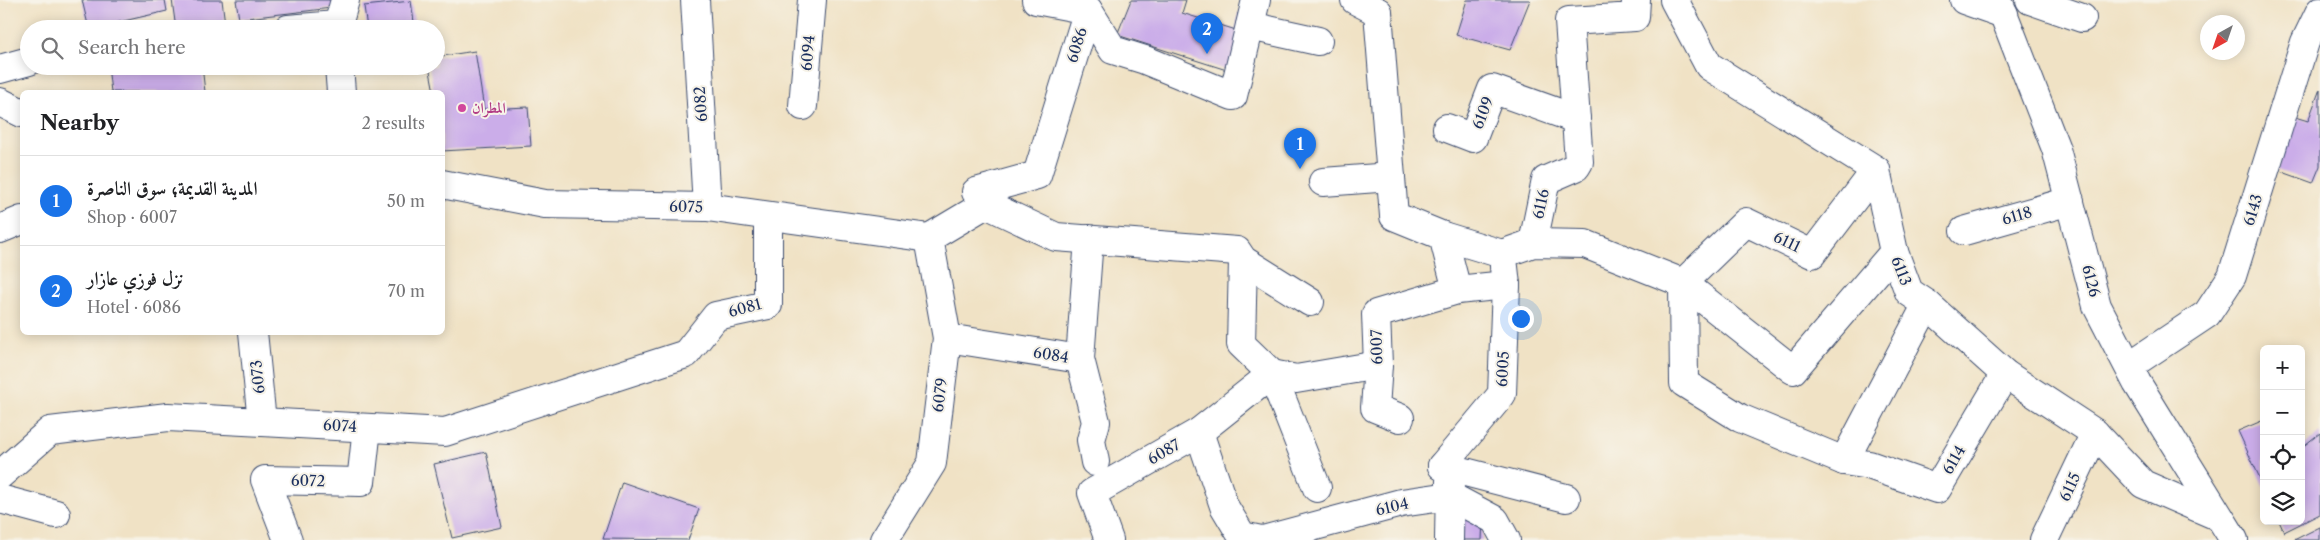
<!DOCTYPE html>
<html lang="en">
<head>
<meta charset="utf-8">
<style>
	body { margin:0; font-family:"Libre Caslon Text",Amiri,serif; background:#f2f2f2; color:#202124 }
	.controls { position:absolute; right:15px; bottom:15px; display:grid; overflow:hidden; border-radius:8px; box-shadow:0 2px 12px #0003 }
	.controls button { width:45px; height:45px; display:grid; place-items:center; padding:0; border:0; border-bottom:1px solid #e0e0e0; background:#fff; color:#202124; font:25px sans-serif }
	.compass { position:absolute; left:2200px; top:15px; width:45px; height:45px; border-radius:50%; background:#fff; box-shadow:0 2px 12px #0003; rotate:220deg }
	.you { position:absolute; left:1520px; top:318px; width:18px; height:18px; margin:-12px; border:4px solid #fff; border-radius:50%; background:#1a73e8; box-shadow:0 0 0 8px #1a73e833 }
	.badge { display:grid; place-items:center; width:32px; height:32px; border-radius:50%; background:#1a73e8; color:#fff; font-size:16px; font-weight:700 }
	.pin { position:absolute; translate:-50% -41px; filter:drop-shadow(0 1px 2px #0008) }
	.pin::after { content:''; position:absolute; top:26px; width:18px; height:15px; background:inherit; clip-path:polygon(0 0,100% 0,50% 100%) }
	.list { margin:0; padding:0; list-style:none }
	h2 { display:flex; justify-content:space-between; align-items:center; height:65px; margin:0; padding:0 20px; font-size:21px }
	h2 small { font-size:16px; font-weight:400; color:#757577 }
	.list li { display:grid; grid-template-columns:32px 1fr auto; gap:15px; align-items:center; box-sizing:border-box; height:90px; padding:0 20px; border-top:1px solid #e0e0e0 }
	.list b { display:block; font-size:19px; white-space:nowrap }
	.list p { margin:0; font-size:16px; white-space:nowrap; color:#757577 }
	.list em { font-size:16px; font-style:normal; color:#757577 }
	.icon { flex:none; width:28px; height:28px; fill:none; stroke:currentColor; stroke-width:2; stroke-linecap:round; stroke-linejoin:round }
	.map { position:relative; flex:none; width:2320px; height:540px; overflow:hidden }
	.search { position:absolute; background:#fff; box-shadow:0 2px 12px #0003; left:20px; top:20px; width:425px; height:55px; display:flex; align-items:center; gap:12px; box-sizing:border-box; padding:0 18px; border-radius:28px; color:#757577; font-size:19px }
	.panel { position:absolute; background:#fff; box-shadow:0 2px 12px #0003; left:20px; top:90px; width:425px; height:245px; border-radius:8px }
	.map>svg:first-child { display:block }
</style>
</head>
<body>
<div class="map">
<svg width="2320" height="540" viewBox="0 0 2320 540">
	<rect width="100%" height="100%" fill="#f7f3e8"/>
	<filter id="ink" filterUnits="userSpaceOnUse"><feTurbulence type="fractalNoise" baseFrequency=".02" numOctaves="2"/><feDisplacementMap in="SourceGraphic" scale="10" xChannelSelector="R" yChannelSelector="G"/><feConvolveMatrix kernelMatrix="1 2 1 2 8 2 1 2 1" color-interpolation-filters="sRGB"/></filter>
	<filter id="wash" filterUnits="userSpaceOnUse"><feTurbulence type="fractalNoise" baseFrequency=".0096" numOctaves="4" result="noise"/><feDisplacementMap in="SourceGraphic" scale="20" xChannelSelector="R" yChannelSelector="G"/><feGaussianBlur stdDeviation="1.12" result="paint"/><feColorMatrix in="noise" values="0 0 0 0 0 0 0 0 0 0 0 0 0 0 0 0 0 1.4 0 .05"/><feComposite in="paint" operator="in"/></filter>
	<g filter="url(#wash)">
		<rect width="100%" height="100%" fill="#f0e2c5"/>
		<g id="blocks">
			<!-- building -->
			<g fill="#cbade9">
				<path d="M82 0H165L167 11 89 29Z"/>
				<path d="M172 0H222L225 24 176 29Z"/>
				<path d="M236 0H339L340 7 239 19Z"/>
				<path d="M1131 0H1186L1182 13 1236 30 1238 13H1241L1236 73 1117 35Z"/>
				<path d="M1467 0H1530L1510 50 1456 35Z"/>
				<path d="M411 1 415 29H367L364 6Z"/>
				<path d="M475 51 484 109 528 107 531 146 442 151V92H434L429 66H436V57Z"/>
				<path d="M108 66H202L205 92H111Z"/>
				<path d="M2320 89V166L2313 183 2277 170 2295 117 2308 121Z"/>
				<path d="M2264 420V487L2238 431Z"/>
				<path d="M2320 433V514L2284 532 2279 521H2301V448Z"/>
				<path d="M486 452 502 527 452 538 434 464Z"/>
				<path d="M622 482 699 509 688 540 603 539Z"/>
				<path d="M1454 515 1483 516 1482 540H1453Z"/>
				<path d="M2320 527V540H2294Z"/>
			</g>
		</g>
	</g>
	<g filter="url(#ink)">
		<use href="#blocks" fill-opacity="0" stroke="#3b4a6d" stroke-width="1"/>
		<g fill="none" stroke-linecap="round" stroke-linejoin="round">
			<!-- street casing -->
			<g stroke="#3b4a6d" stroke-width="30">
				<g id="street">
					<path d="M695 0 707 207"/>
					<path d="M1036 0 1088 10"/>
					<path d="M1355 0 1378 12"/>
					<path d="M1674 0 1709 66 1876 170 1894 252 1909 292 1927 304 2005 374 2095 433 2143 484 2217 516"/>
					<path d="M1964 0 2004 14"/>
					<path d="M1998 0 2056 149 2097 306 2137 383 2234 540"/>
					<path d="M2030 0 2082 18"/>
					<path d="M1378 12 1394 216 1443 236 1502 254"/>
					<path d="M1250 26 1318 41"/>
					<path d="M288 29 337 25"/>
					<path d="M337 29 345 0"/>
					<path d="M339 66 341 92"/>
					<path d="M0 69 29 61"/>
					<path d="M0 102 22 113"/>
					<path d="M803 106 812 0"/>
					<path d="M1447 128 1473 138 1492 89 1576 119"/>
					<path d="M1323 182 1391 177"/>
					<path d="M442 184 545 204 707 207 929 238"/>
					<path d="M986 204 1056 237 1237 251 1243 260 1310 302"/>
					<path d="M0 229 22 220"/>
					<path d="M1964 231 2070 201"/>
					<path d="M1443 236 1457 290"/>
					<path d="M929 238 986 204 976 192 1037 175 1088 10 1113 50 1145 60 1233 96 1256 0"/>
					<path d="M1089 239 1080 359 1096 422 1091 440 1095 462"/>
					<path d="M1533 243 1546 180 1576 167 1579 162 1569 21 1635 17 1636 0"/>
					<path d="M1502 254 1533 243 1585 244 1683 283 1793 370 1894 252"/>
					<path d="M1243 260 1241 344 1272 374 1317 488"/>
					<path d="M1683 283 1684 383 1740 418 1844 461 1869 465 1937 489 2005 374"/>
					<path d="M1683 283 1746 222 1812 254 1876 170"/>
					<path d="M253 332 262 422"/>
					<path d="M947 338 1080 359"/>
					<path d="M2129 366 2207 314 2232 276 2305 42 2320 11"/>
					<path d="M1400 418 1375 408 1378 365 1376 314 1457 290 1506 285"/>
					<path d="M1199 432 1224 506 1242 536 1261 540"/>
					<path d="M1844 461 1927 304"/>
					<path d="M1442 466 1502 394 1506 285 1504 267"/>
					<path d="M1442 466 1566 498"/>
					<path d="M0 475 50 431 168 417 445 432 686 354 716 316 768 305V217"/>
					<path d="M0 499 56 514"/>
					<path d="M288 540 265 480 361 482 367 428"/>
					<path d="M884 540 932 463 947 338 929 238"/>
					<path d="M1109 540 1092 493 1199 432 1272 374 1296 379 1378 365"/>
					<path d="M1263 540 1401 503 1450 496 1495 520 1506 540"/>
					<path d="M1449 540 1450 481"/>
					<path d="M2044 540 2095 433"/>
				</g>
			</g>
			<!-- street -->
			<use href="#street" stroke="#fff" stroke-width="28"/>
		</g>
	</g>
	<!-- markers -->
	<circle fill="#d1479c" stroke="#f7f3e8" stroke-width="2" cx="462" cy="108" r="5"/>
	<g text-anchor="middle" stroke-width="4" stroke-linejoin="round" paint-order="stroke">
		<!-- street labels -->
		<g font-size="15" fill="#1b2f5e" stroke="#f7f3e8">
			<text transform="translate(1077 45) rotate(-73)" y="5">6086</text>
			<text transform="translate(808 53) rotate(-85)" y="5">6094</text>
			<text transform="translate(701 104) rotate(-94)" y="5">6082</text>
			<text transform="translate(1483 113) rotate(-68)" y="5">6109</text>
			<text transform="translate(1541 204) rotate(-78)" y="5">6116</text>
			<text transform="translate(686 207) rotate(1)" y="5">6075</text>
			<text transform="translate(2253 210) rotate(-73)" y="5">6143</text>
			<text transform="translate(2017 216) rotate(-16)" y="5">6118</text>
			<text transform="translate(1787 242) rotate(26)" y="5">6111</text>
			<text transform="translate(1901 271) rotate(69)" y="5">6113</text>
			<text transform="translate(2091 281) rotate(75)" y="5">6126</text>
			<text transform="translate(745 308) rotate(-15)" y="5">6081</text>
			<text transform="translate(1377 347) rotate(-92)" y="5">6007</text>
			<text transform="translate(1051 355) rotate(9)" y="5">6084</text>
			<text transform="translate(1503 369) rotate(-87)" y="5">6005</text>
			<text transform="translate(258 377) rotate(-96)" y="5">6073</text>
			<text transform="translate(940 395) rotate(-83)" y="5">6079</text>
			<text transform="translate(340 426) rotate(3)" y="5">6074</text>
			<text transform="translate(1164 452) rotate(-30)" y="5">6087</text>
			<text transform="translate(1954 460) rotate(-60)" y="5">6114</text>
			<text transform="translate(308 481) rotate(1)" y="5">6072</text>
			<text transform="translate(2070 487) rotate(-65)" y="5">6115</text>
			<text transform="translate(1392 507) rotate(-13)" y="5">6104</text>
		</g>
		<!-- hotel labels -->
		<g font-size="15" font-weight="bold" fill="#b23c85" stroke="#f7f3e8" text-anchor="start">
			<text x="472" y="113">المطران</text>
		</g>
	</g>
</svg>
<div class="controls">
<button>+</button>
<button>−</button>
<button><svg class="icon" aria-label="locate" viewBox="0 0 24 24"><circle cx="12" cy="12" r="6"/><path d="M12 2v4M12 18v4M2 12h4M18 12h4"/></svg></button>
<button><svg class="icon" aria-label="layers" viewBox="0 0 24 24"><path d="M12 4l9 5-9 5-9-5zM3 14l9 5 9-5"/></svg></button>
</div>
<svg class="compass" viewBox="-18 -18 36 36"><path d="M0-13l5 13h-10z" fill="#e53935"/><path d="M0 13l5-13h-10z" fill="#757577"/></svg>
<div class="you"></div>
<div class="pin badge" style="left:1300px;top:169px">1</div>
<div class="pin badge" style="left:1207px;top:54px">2</div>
<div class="search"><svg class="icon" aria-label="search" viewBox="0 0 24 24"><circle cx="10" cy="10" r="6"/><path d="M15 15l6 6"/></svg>Search here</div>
<section class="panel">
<h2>Nearby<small>2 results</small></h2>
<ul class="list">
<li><span class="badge">1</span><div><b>المدينة القديمة؛ سوق الناصرة</b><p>Shop · 6007</p></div><em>50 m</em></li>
<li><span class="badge">2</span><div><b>نزل فوزي عازار</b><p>Hotel · 6086</p></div><em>70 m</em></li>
</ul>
</section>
</div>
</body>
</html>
